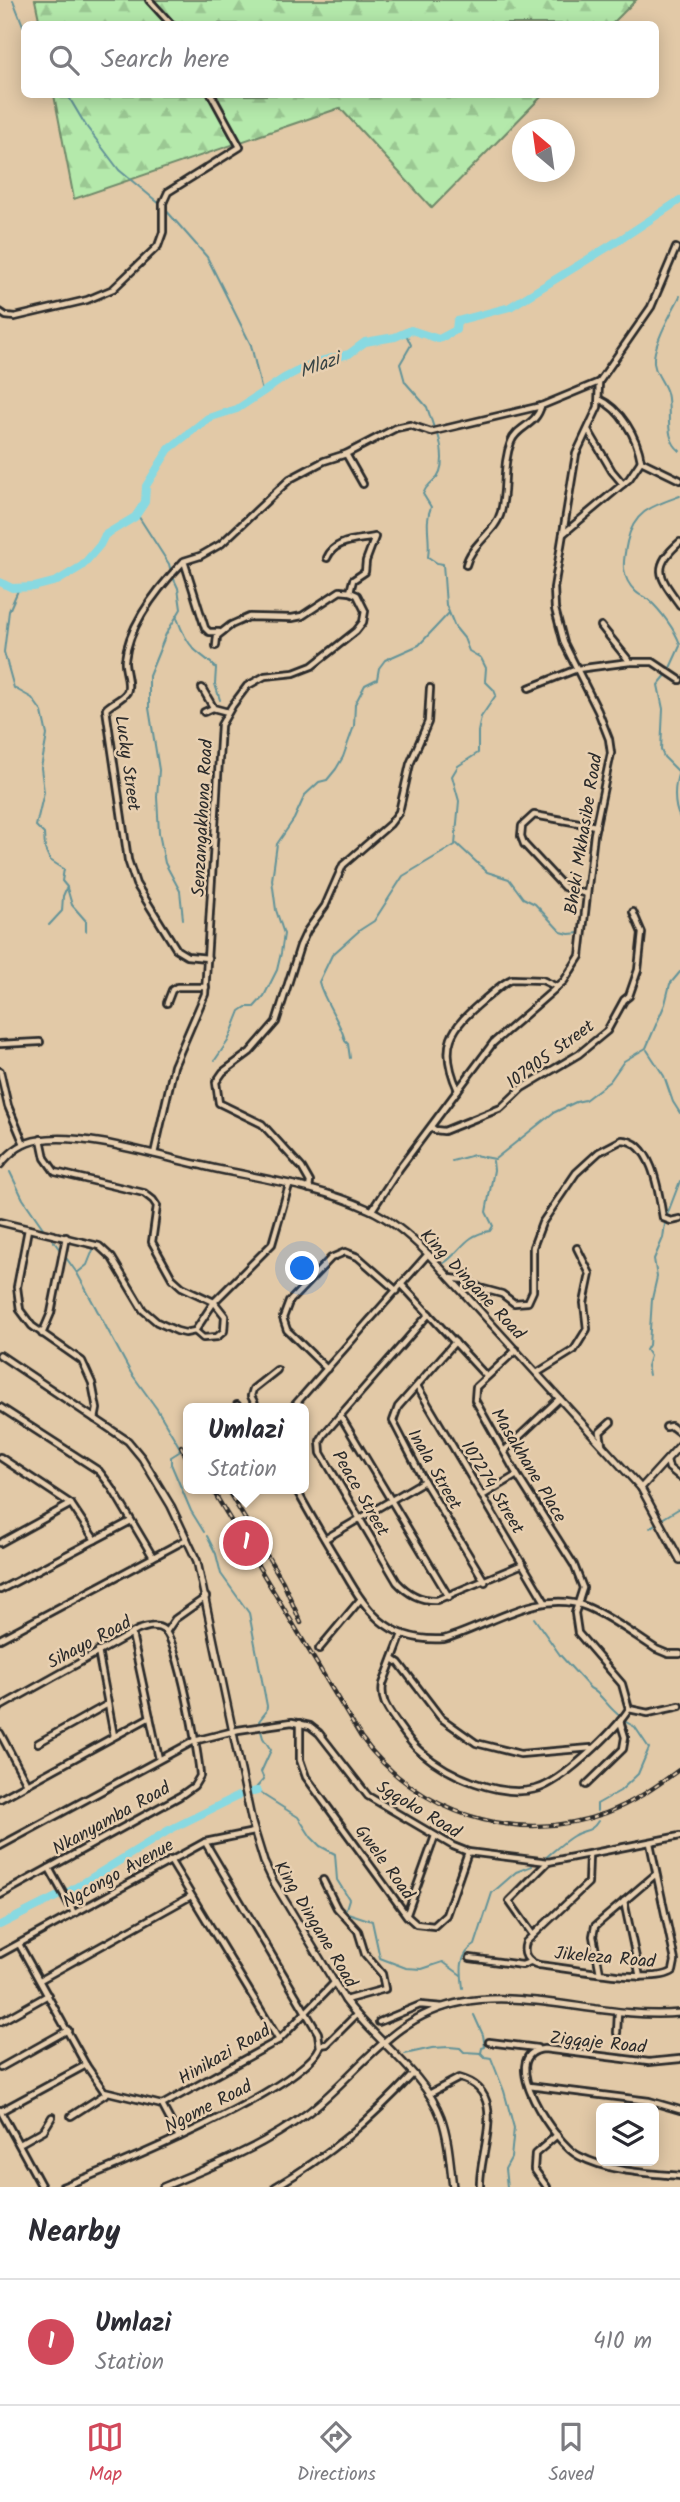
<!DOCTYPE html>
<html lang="en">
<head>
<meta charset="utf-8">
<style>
	body { margin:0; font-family:Kalam,sans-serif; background:#f7f7f7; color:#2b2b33 }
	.controls { position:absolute; right:21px; bottom:21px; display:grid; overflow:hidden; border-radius:10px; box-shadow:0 4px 18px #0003 }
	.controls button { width:63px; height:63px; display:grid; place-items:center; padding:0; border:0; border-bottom:2px solid #e1e1e2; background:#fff; color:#2b2b33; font:35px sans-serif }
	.compass { position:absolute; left:512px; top:119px; width:63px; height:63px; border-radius:50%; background:#fff; box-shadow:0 4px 18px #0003; rotate:331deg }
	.you { position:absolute; left:303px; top:1269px; width:24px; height:24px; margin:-18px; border:5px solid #fff; border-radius:50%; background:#1a73e8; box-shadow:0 0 0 10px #1a73e833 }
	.badge { display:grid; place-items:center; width:46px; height:46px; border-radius:50%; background:#d1495b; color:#fff; font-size:23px; font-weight:700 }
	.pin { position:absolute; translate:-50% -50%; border:4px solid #fff; box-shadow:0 2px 7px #0006 }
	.popup { position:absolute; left:183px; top:1403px; width:126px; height:91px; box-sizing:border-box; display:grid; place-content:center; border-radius:10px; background:#fff; filter:drop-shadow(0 2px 5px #0005); font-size:23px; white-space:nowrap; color:#7c7c81 }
	.popup b { font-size:26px; color:#2b2b33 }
	.popup::after { content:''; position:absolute; left:50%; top:100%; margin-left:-14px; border:14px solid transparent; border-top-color:#fff }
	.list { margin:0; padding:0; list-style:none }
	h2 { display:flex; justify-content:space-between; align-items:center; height:91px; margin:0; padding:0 28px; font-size:30px }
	h2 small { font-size:23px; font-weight:400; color:#7c7c81 }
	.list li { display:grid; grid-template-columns:46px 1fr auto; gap:21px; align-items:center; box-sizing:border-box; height:126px; padding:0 28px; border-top:2px solid #e1e1e2 }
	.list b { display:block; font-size:26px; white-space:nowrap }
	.list p { margin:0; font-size:23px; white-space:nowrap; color:#7c7c81 }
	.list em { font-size:23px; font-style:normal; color:#7c7c81 }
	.icon { flex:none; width:38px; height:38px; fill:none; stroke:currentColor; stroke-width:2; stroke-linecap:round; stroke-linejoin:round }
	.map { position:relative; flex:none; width:680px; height:2187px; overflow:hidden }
	.search { position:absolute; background:#fff; box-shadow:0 4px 18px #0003; left:21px; right:21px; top:21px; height:77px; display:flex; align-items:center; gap:18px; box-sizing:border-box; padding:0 24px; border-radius:10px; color:#7c7c81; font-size:26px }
	.sheet { height:217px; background:#fff }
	nav { display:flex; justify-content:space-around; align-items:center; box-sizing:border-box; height:98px; border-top:2px solid #e1e1e2; background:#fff; font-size:19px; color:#7c7c81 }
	nav a { display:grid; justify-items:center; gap:4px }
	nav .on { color:#d1495b }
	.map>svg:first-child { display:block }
</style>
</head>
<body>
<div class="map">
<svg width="680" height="2187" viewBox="0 0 680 2187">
	<defs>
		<pattern id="forest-firs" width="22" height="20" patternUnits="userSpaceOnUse" patternTransform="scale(1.75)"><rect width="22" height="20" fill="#b4e9ab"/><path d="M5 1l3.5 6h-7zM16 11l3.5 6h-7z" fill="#9bc893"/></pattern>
	</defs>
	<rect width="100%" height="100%" fill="#e2c9a7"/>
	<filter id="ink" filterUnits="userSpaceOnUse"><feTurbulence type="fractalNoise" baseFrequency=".0143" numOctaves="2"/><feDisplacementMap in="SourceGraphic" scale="14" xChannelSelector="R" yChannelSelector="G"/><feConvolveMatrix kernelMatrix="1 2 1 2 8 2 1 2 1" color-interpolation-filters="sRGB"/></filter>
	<g filter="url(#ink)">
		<!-- forest -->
		<g fill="url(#forest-firs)" stroke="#708a6b" stroke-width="2">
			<path d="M35 0H636L612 24H40Z"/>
			<path d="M54 95H543L432 208 340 108 74 199Z"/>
		</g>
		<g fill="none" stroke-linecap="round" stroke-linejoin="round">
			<!-- stream -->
			<g stroke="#639398" stroke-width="2">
				<path d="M13 0 24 28"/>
				<path d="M67 94 86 126 119 170 161 205"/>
				<path d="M165 209 207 257 251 345 262 392"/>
				<path d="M680 296C671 314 657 337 654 357 652 371 664 381 667 393 672 412 663 438 680 451"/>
				<path d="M405 332 411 345 400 364 405 382 427 407 434 428"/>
				<path d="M680 496C652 506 634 511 627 542 623 561 620 577 636 592 640 596 645 597 649 600 661 611 675 630 680 644"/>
				<path d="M137 514 169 564 171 572"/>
				<path d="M172 575 178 588 181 609 166 634 149 676V708L159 770 157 797 159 833 165 863 180 891 183 919"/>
				<path d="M19 588 9 611 4 652 14 688 32 698 42 712 47 735 41 768 44 792 36 826 44 834 45 849 50 860 64 869 62 881 67 887 63 896 62 911 49 925"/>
				<path d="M177 618C181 629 186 641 194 649 201 656 209 660 216 668L215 684 220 700"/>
				<path d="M670 668 680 646"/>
				<path d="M667 674 658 685 663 709 661 750 664 757 679 772C674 785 673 805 680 818"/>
				<path d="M457 844 487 872 509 879 523 898 535 904 561 932 569 934 580 933"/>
				<path d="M67 888 72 905 86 921V931"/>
				<path d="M647 1050 664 1076 673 1102 680 1113"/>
				<path d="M350 1058 348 1044 345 1041C342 1024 324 1002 319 982L332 955 360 930 374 921 403 876 455 845 459 801 452 776 458 766 478 753V732L481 717 496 695 494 690 485 681 486 668 481 658 469 651 464 638 455 627 446 605 443 564 437 563 428 557C431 540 424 523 431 507L423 494C426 486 428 486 434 480 446 470 442 447 438 434"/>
				<path d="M215 1060 228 1041 240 1011 246 1007H254L264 996 277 970 281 953 284 934 276 910 272 880 277 844 294 819 305 795 319 782 327 780 336 769 343 757 354 726 355 704 365 685 377 679 379 668 385 660 419 645 449 613"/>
				<path d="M452 1161 474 1155 495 1159 553 1113 576 1102 585 1100 610 1081 624 1061 646 1048 665 1004 670 984 680 972"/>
				<path d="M10 1172 23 1199 45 1231"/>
				<path d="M667 1215 680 1181"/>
				<path d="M49 1235 60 1250"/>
				<path d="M64 1255 77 1273 131 1373 157 1409 180 1448 179 1452 171 1457V1464L191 1511 204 1532"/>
				<path d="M444 1263C462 1251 464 1235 490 1231L493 1226 486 1212 494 1170 493 1161"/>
				<path d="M77 1273 87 1265 93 1250"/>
				<path d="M649 1375 647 1366 650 1356 646 1350 649 1345 652 1299 657 1277 654 1259 663 1238 665 1224"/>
				<path d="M662 1519 680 1508"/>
				<path d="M650 1528 655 1524"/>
				<path d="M207 1536 216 1554 221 1574 249 1613 267 1706 266 1712 259 1721 260 1724"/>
				<path d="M534 1618 560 1655 590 1688C602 1694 608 1708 620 1716"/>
				<path d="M261 1731 263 1738 271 1750 261 1772 264 1779 256 1788 257 1791 298 1817 311 1837 320 1846 335 1854 337 1880 349 1899 345 1912 372 1921 380 1958 406 1968 422 1969 443 1962 461 1975"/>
				<path d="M597 1811V1804L620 1791 638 1774 649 1748 635 1727 626 1722"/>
				<path d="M544 1859C554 1851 563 1842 573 1836 583 1829 591 1833 598 1821"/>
				<path d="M463 1988C461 1972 458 1955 475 1945L492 1893 516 1872 532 1866"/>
				<path d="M474 2015 483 2035 485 2047 482 2048 481 2053 485 2057 491 2058 504 2091 514 2128 511 2158 505 2169 507 2187"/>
				<path d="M405 2054 432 2048 449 2047 460 2048 464 2052 481 2053"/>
			</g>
			<!-- river -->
			<g stroke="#88d9e1" stroke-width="8">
				<path d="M0 582 12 588 34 587 57 581 82 566 100 545 105 535 135 517 145 502 146 486 169 449 208 418 237 409 284 378 313 363 349 354 365 342 395 337 411 330 439 339 456 330 457 321 510 307 621 239 680 200"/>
				<path d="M253 1792 257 1791"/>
				<path d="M67 1893 169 1830 238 1796"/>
				<path d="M0 1925 58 1896"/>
			</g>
			<!-- street casing -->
			<g stroke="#2b2b2b" stroke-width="10">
				<g id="street">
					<path d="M149 0 171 24"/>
					<path d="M0 312 6 316 15 317 87 300 113 289 158 246 163 232V203L168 192 240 147 211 94"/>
					<path d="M599 399C621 409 637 437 641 461"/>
					<path d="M588 430 612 471 623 484"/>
					<path d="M346 454 363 484"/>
					<path d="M641 461 680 480"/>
					<path d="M563 534 629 479 641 461"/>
					<path d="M680 542C650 568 660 577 680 605"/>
					<path d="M327 558C335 539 357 541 375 537L366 561 365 572 353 580 350 592"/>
					<path d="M183 562C160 586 129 624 125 660 124 669 131 684 127 692 123 699 111 703 106 709L128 860 136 884 177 950 187 956 208 958"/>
					<path d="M466 565C471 544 496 532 501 512 507 489 502 464 511 442 517 426 536 426 541 406"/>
					<path d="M601 626 630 662"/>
					<path d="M219 632H209L205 628 184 561 200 556 221 544 290 479 324 461 346 454 396 428 410 425 431 432 541 406 599 382 651 307 676 248"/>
					<path d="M202 688 213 707"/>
					<path d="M529 688 577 669 630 662H653L680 680"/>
					<path d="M204 712 213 708 228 712"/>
					<path d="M587 894 564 887 524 844 521 836 522 826 534 815 596 826"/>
					<path d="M167 1003 172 990 177 987H206"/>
					<path d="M0 1044 40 1042"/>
					<path d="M0 1071 8 1106 24 1144"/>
					<path d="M458 1090C438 1046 450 1028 485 999 494 992 502 983 512 979L542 980 557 987"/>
					<path d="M431 1127 435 1130 444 1131 501 1108 522 1088 579 1054 607 1031 624 1000 629 996 638 970 642 933 633 912"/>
					<path d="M41 1139 45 1158 55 1172 144 1193 153 1200 157 1206 152 1242 172 1278 182 1287 214 1302 225 1316 224 1331 217 1337 203 1338 195 1331"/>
					<path d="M154 1154 174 1066 205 994 221 725 232 706 247 686 265 676 294 673 312 666 356 631 363 622 365 611 357 595 350 592 340 591 302 616 292 618 249 617 231 625 217 636 216 646"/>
					<path d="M309 1189 310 1182 302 1168 262 1124 219 1103 216 1082 223 1072 250 1052 276 1022 300 946 307 931 325 906 343 865 390 824 399 812 410 764 428 722 430 688"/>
					<path d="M372 1210 399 1169 493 1043 564 981 580 956 594 834 611 753 609 739 598 711 564 643 555 609 554 588 576 454 598 407 599 382"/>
					<path d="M0 1222 99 1246 112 1258 143 1310 157 1322 177 1331 185 1333 195 1331 214 1302 272 1244 289 1185"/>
					<path d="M28 1229 17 1287 20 1310 32 1326 82 1361 92 1383 97 1409 95 1419"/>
					<path d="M450 1278 465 1280 480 1288 502 1294 514 1303 528 1302 533 1291V1247L542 1223 576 1173 599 1152 622 1140C653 1141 659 1195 663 1218L671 1221 680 1219"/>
					<path d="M402 1285 486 1376"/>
					<path d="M429 1314 324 1434 320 1441 321 1453 397 1582C408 1594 420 1601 437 1600L523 1564"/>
					<path d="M42 1334 51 1313 66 1237"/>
					<path d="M455 1342 398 1407 393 1421 424 1481 485 1582"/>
					<path d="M327 1369 287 1330 283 1318 289 1302 331 1258 345 1252 358 1257 397 1291"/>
					<path d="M537 1373 574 1350 587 1329 584 1303 590 1274 577 1248"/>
					<path d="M417 1386 545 1602"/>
					<path d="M237 1405 239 1408"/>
					<path d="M0 1407 99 1471 112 1488 153 1557"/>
					<path d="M257 1408 251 1396 253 1389 277 1370"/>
					<path d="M292 1408 428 1254"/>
					<path d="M340 1415 449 1597"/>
					<path d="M666 1427 671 1426 680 1433"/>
					<path d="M602 1444 600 1432 611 1422"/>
					<path d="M504 1451 559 1399"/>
					<path d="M0 1457 71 1504 95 1540"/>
					<path d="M667 1460 669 1468 680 1477"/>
					<path d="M296 1489C310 1514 324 1539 339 1563 365 1609 385 1643 444 1639 490 1626 539 1588 587 1607 611 1617 634 1635 656 1649L668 1654H680"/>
					<path d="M482 1496 517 1475"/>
					<path d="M325 1539 424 1481"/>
					<path d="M0 1543 71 1504"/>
					<path d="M0 1590 131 1521"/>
					<path d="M166 1632 175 1619 206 1597"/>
					<path d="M132 1634 159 1759"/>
					<path d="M402 1634 383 1684C380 1701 388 1710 397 1723 404 1733 411 1744 421 1752 449 1776 499 1798 536 1789 561 1783 615 1731 629 1709L622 1684 578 1633 575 1613 583 1588 574 1565 517 1475 475 1400 476 1387 516 1350"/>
					<path d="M0 1639 187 1539"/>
					<path d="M319 1649 360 1600"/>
					<path d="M98 1651 114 1736"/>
					<path d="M393 1659 399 1663 441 1718 476 1743 520 1754 591 1748"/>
					<path d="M0 1707 138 1630C147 1627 156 1624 164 1630 178 1640 199 1755 200 1776L194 1786 180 1796 0 1895"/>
					<path d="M629 1709 648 1713 680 1706"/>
					<path d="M300 1723V1760L306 1777 407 1916 416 1924 434 1926 446 1915 468 1852"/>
					<path d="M0 1733 27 1784"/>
					<path d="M38 1743 108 1704"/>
					<path d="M586 1785 623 1749 625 1737 620 1721"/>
					<path d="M0 1799 150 1717"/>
					<path d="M0 1846 194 1741 238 1730 292 1722 310 1726 319 1733 368 1796 453 1846 468 1852 548 1862 680 1836"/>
					<path d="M589 1855 588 1883 526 1942C522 1954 527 1962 539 1965 565 1968 656 1985 673 1971L675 1961 650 1843"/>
					<path d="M170 1860 279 2040"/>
					<path d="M49 1868 74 1913"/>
					<path d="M323 1880 337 1908 358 1931 365 1954 382 1974 385 1989 345 2000"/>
					<path d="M624 1901 640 1977"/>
					<path d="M407 1914 435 1836"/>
					<path d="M533 1935 509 1901 548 1862"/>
					<path d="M19 1944 86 2065 104 2091 162 2105 279 2040 334 1983"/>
					<path d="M0 1954 205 1842 254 1832"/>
					<path d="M470 1958 522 1965 530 1962"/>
					<path d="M600 1973 593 1936 595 1926 656 1874"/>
					<path d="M40 1980 191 1896"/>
					<path d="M0 2022 48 1995"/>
					<path d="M379 2022 420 2005 443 2007"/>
					<path d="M617 2033 618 2012"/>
					<path d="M489 2042 537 2048"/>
					<path d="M320 2045 327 2044 356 2015"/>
					<path d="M680 2059 649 2062 544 2049C494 2054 556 2145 579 2156 610 2172 645 2173 680 2176"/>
					<path d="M0 2068 68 2030"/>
					<path d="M529 2086 649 2101 680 2110"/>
					<path d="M429 2094 459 2078C511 2091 478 2152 480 2187"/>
					<path d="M162 2105 179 2137"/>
					<path d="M0 2110 42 2187"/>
					<path d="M1 2111 86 2065"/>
					<path d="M71 2116 107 2093"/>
					<path d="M19 2144 44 2130 52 2117"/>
					<path d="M62 2187C110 2169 302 2089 320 2047L318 2033 205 1842"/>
					<path d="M275 2187C330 2155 370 2120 413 2074"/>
					<path d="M547 2187 534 2169 535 2154 557 2135"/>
				</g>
			</g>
			<!-- secondary casing -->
			<g stroke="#2b2b2b" stroke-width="10">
				<g id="secondary">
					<path d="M0 1165C10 1152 22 1142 39 1140 86 1132 160 1157 208 1167 261 1179 319 1186 368 1209 391 1219 411 1237 428 1254L641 1488 680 1560"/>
					<path d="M0 1355 128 1441 142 1458 171 1506 197 1561 252 1823 264 1862 273 1881 345 2000C374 2040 424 2072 441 2117 449 2139 450 2164 453 2187"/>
					<path d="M641 1488 680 1445"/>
					<path d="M163 2187C214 2166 264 2146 309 2112 361 2071 392 2015 463 2002 531 1989 608 2020 680 2013"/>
				</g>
			</g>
			<!-- street -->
			<use href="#street" stroke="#e7cfb0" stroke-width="4.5"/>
			<!-- secondary -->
			<use href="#secondary" stroke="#e7cfb0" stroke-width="5"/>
			<!-- rail casing -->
			<g stroke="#2b2b2b" stroke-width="4.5">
				<g id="rail">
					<path d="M181 1446 188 1461"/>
					<path d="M212 1489 361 1737C417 1814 516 1846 606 1813 633 1803 657 1786 680 1769"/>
					<path d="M227 1489 283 1582 301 1623"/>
				</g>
			</g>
			<!-- rail -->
			<use href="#rail" stroke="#e7cfb0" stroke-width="2" stroke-dasharray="5" stroke-linecap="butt"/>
		</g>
	</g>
	<g text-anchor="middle" stroke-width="5" stroke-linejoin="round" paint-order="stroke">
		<!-- street labels -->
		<g font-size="18" fill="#2b2b2b" stroke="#e7cfb0">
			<text transform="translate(128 763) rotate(82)" y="6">Lucky Street</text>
			<text transform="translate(202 818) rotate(-87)" y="6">Senzangakhona Road</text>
			<text transform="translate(583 834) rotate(-81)" y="6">Bheki Mkhasibe Road</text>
			<text transform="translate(550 1054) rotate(-36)" y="6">107905 Street</text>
			<text transform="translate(473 1284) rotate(47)" y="6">King Dingane Road</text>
			<text transform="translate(529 1465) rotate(59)" y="6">Masakhane Place</text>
			<text transform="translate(435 1469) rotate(60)" y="6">Inala Street</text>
			<text transform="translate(493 1487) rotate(59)" y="6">107274 Street</text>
			<text transform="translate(361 1493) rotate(60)" y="6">Peace Street</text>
			<text transform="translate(89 1642) rotate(-28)" y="6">Sihayo Road</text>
			<text transform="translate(419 1809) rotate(31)" y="6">Sgqoko Road</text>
			<text transform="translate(111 1818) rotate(-29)" y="6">Nkanyamba Road</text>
			<text transform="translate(385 1862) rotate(54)" y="6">Gwele Road</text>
			<text transform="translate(118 1873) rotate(-29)" y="6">Ngcongo Avenue</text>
			<text transform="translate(316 1924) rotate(59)" y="6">King Dingane Road</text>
			<text transform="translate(605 1957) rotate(5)" y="6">Jikeleza Road</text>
			<text transform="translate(598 2042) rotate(6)" y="6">Zigqaje Road</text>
			<text transform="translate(224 2054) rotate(-30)" y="6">Hinikazi Road</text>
			<text transform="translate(208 2106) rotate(-27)" y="6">Ngome Road</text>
		</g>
		<!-- water labels -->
		<g font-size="19" font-style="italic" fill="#394546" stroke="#e7cfb0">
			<text transform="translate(319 364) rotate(-20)" y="7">Mlazi</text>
		</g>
	</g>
</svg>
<div class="controls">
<button><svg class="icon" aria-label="layers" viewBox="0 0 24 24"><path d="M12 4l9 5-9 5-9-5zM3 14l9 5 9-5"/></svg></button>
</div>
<svg class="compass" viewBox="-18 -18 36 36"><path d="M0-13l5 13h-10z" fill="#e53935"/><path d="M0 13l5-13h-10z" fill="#7c7c81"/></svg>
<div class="you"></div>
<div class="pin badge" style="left:246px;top:1543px">1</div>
<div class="popup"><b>Umlazi</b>Station</div>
<div class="search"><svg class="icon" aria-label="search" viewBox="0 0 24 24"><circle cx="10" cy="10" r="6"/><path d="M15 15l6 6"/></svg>Search here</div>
</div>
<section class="sheet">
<h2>Nearby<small></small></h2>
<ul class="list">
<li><span class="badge">1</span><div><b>Umlazi</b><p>Station</p></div><em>410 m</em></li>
</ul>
</section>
<nav>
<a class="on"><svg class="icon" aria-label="map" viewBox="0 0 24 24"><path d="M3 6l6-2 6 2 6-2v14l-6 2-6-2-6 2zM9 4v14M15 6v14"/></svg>Map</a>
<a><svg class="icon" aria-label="directions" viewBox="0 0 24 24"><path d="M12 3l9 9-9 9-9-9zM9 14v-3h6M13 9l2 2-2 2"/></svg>Directions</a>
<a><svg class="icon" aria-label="saved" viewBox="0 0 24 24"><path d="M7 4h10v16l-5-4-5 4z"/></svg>Saved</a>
</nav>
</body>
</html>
